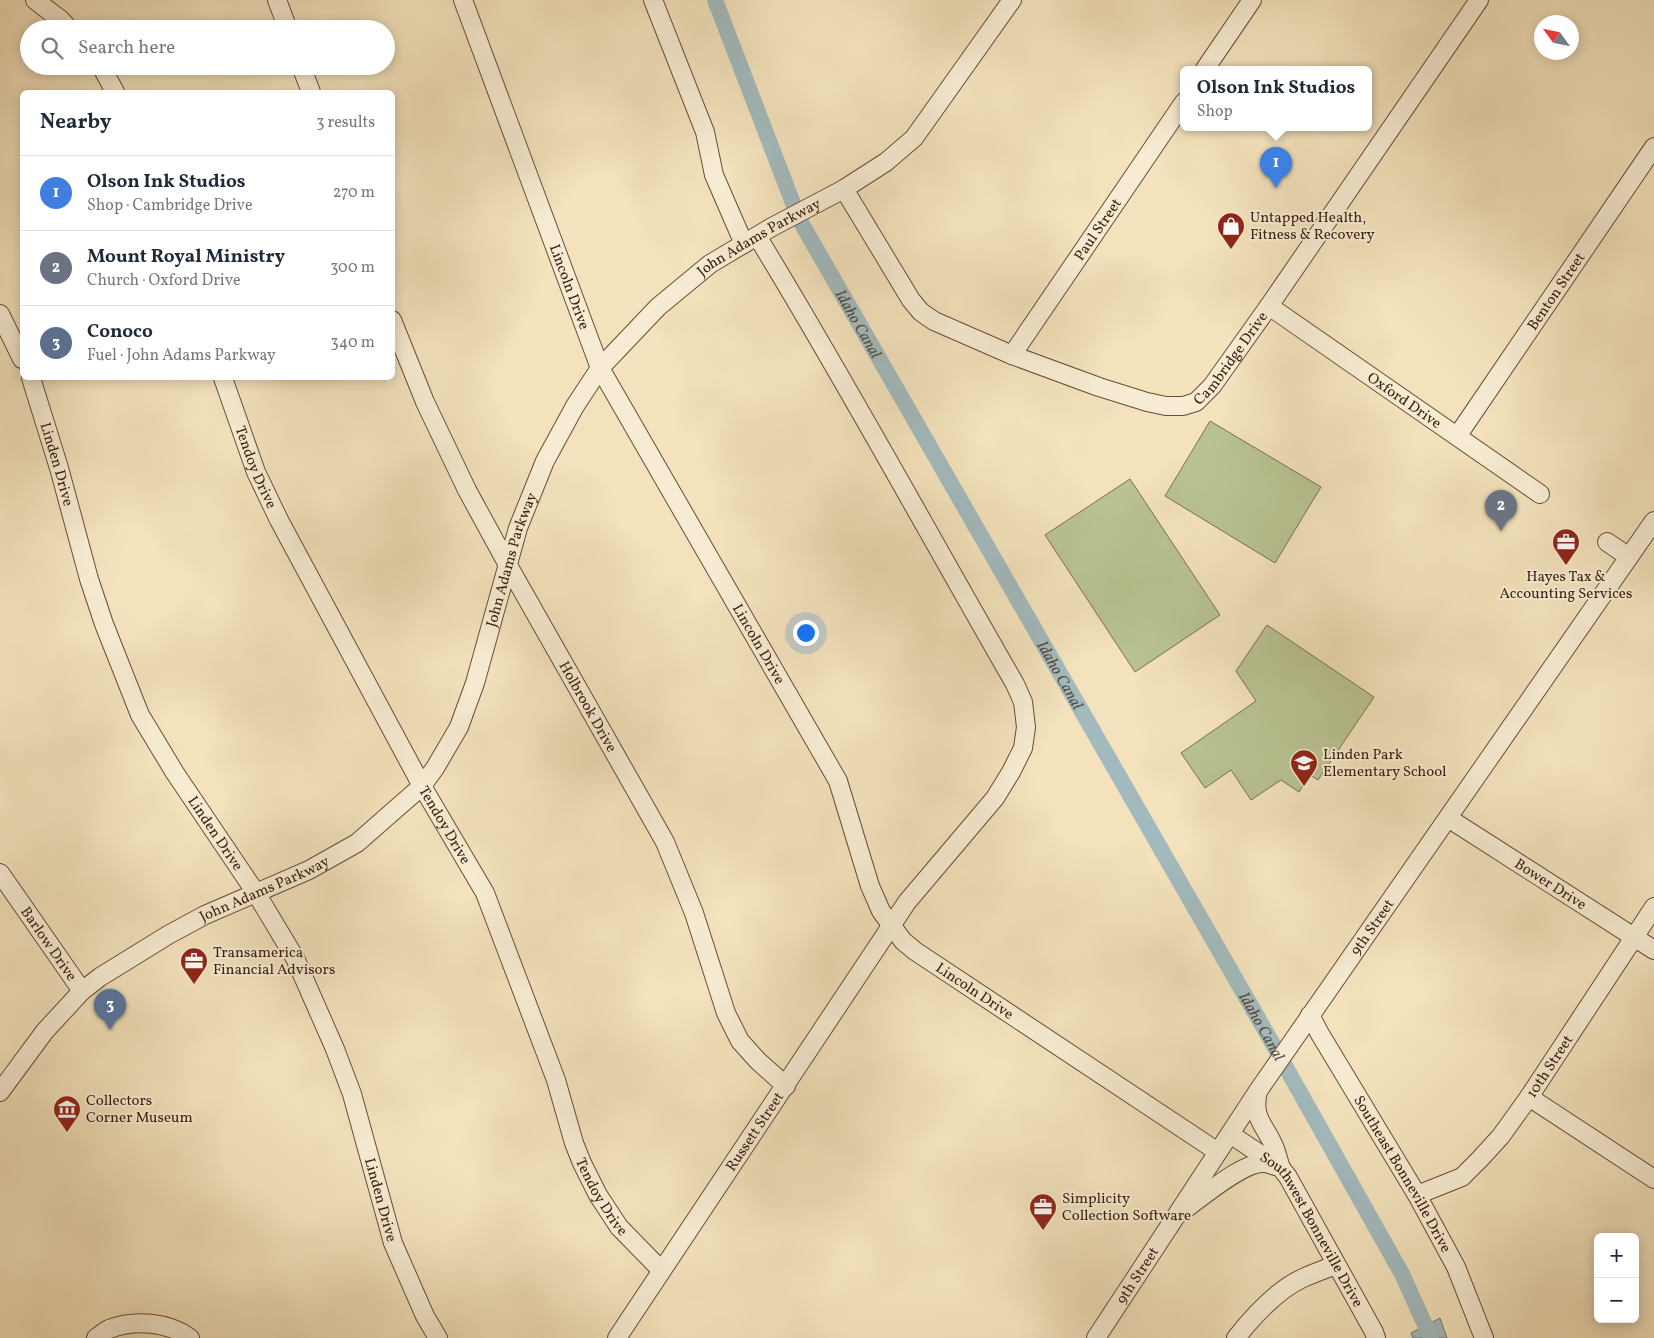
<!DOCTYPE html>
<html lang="en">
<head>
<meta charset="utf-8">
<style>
	body { margin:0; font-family:Vollkorn,serif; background:#f6f6f7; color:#1f2937 }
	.controls { position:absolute; right:15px; bottom:15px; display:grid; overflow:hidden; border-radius:8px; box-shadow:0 2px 12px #0003 }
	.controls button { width:45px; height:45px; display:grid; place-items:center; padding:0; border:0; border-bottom:1px solid #e0e1e3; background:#fff; color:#1f2937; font:25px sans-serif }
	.compass { position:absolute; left:1534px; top:15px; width:45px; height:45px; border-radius:50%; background:#fff; box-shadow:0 2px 12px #0003; rotate:303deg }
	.you { position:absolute; left:805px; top:632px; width:18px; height:18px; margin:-12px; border:4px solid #fff; border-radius:50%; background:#1a73e8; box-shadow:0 0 0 8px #1a73e833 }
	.badge { display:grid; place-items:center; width:32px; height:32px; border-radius:50%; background:#2563eb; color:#fff; font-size:16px; font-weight:700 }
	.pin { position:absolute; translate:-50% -41px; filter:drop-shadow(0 1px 2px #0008) }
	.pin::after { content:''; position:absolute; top:26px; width:18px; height:15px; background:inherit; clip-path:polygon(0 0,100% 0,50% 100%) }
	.popup { position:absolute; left:1180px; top:66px; width:192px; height:65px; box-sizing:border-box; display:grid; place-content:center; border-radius:8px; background:#fff; filter:drop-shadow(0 1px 4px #0005); font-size:16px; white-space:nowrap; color:#747a83 }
	.popup b { font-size:19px; color:#1f2937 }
	.popup::after { content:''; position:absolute; left:50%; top:100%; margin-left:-10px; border:10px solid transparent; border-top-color:#fff }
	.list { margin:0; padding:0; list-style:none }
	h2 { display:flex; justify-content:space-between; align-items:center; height:65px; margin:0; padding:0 20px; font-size:21px }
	h2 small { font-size:16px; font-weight:400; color:#747a83 }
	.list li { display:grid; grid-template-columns:32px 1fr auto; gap:15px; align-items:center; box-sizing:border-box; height:75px; padding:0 20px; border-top:1px solid #e0e1e3 }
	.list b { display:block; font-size:19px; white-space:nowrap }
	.list p { margin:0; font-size:16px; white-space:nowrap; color:#747a83 }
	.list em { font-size:16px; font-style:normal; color:#747a83 }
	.icon { flex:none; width:28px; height:28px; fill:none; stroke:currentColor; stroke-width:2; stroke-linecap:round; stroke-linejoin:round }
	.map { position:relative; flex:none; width:1654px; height:1338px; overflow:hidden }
	.search { position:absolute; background:#fff; box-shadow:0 2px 12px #0003; left:20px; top:20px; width:375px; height:55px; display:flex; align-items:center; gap:12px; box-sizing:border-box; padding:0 18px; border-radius:28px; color:#747a83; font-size:19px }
	.panel { position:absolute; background:#fff; box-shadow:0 2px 12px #0003; left:20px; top:90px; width:375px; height:290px; border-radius:8px }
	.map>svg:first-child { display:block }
</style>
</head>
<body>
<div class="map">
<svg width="1654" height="1338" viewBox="0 0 1654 1338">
	<rect width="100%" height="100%" fill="#f3e2bc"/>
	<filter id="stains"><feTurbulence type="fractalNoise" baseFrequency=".004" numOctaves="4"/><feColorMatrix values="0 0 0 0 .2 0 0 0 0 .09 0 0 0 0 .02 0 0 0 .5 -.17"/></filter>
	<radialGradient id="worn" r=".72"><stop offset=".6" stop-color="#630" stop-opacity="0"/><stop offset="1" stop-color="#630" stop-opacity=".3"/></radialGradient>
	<!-- green -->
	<g fill="#b9c392" stroke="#78704f">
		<path d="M1210 421 1321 487 1275 563 1165 496Z"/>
		<path d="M1130 479 1220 615 1135 672 1045 535Z"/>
		<path d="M1267 625 1374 697 1318 780 1310 775 1299 792 1281 780 1251 800 1231 770 1205 788 1181 753 1256 701 1236 671Z"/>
	</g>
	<!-- water -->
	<path fill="#a2babd" stroke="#777b76" d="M1440 1318 1447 1338H1413L1411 1333Z"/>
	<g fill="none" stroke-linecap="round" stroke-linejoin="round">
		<!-- canal -->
		<path stroke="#a2babd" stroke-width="16" id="s1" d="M715 0 799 219 1266 1032 1402 1274 1431 1338"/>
		<!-- minor casing -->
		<g stroke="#664e38" stroke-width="20">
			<g id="minor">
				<path d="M35 0 61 20 69 29"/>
				<path d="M277 0 288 29"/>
				<path id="s2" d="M463 0 600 368 838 781 870 886 881 911 903 941 915 951 1218 1152"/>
				<path d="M653 0 705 132 714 175 744 244"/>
				<path d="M101 66 115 92"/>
				<path d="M301 66 311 92"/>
				<path d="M1205 69 1252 0"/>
				<path id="s3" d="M844 189 911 300 921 312 934 321 1012 355 1099 387 1147 402 1166 406H1183L1196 402 1212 386 1269 306 1479 0"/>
				<path id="s4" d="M1269 306 1540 494"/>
				<path d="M0 314 22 359"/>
				<path id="s5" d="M392 320 425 402 467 490 509 567 665 842 694 913 726 1013 740 1041 758 1061 786 1086"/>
				<path id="s6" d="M1012 355 1184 102"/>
				<path id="s7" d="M31 378 59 468 89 579 104 624 140 715 175 773 256 893 295 958 335 1049 352 1094 393 1243 425 1316 438 1338"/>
				<path id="s8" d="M223 378 256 472 279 520 422 786 485 893 556 1080 574 1143 582 1163 598 1195 619 1227 661 1270"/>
				<path id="s9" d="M1458 435 1654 147"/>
				<path d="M1607 542 1629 557"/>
				<path id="s10" d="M1448 818 1654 950"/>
				<path id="s11" d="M0 873 82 991"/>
				<path id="s12" d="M1310 1015 1320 1034 1417 1195 1456 1267 1484 1338"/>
				<path d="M1258 1091C1252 1117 1263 1123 1273 1144 1277 1152 1278 1160 1281 1168"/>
				<path id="s13" d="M0 1092 45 1031 82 991 100 977 168 935 205 915 309 870 357 843 422 786 435 768 459 727 475 683 518 528 545 461 575 406 600 368 658 307 710 264 772 227 844 189 886 162 914 138 1012 0"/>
				<path d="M1529 1097 1654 1179"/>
				<path id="s14" d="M1230 1134 1281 1168 1288 1177 1374 1332 1376 1338"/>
				<path id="s15" d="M1417 1195 1462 1177 1480 1159 1501 1136 1529 1097 1654 907"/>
				<path d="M1184 1210C1201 1198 1244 1161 1264 1163 1268 1163 1272 1165 1275 1166"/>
				<path d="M96 1338C100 1335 105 1331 109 1329 135 1319 168 1322 190 1338"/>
				<path id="s16" d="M617 1338 907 902 995 798 1011 772 1023 748 1026 727 1023 702 1015 684C929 535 847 383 757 236"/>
				<path id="s17" d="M1096 1338 1258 1091 1654 521"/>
				<path d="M1236 1338C1254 1315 1277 1290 1303 1278 1314 1273 1325 1269 1336 1265"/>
			</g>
		</g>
		<!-- minor -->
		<use href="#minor" stroke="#f7ecd3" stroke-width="18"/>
	</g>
	<!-- icons -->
	<defs>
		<g id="shop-pin" transform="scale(1.4375)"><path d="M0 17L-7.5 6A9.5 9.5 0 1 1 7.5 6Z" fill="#8f2418" stroke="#f7ecd3"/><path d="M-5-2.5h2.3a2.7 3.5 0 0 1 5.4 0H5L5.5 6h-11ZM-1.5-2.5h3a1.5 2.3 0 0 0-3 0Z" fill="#fff"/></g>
		<g id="office-pin" transform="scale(1.4375)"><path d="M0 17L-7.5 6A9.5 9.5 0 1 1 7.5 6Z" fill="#8f2418" stroke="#f7ecd3"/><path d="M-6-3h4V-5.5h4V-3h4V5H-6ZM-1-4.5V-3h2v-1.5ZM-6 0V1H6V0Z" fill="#fff"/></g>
		<g id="school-pin" transform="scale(1.4375)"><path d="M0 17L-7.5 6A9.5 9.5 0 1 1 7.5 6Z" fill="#8f2418" stroke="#f7ecd3"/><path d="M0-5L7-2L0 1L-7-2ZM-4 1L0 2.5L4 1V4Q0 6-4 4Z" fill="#fff"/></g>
		<g id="museum-pin" transform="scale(1.4375)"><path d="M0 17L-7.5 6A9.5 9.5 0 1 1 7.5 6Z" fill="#8f2418" stroke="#f7ecd3"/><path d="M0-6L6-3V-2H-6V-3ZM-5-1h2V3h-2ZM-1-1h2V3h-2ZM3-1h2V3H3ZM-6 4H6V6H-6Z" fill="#fff"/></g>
	</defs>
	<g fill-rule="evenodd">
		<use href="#shop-pin" x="1231" y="226"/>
		<use href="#office-pin" x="1566" y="542"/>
		<use href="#school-pin" x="1304" y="763"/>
		<use href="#office-pin" x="194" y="961"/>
		<use href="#museum-pin" x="67" y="1109"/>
		<use href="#office-pin" x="1043" y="1207"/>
	</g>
	<g text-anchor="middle" stroke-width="4" stroke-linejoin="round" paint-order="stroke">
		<!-- poi labels -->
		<g font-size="15" fill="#371d0c" stroke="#f7ecd3" text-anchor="start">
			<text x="1250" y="222">Untapped Health,<tspan x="1250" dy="17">Fitness &amp; Recovery</tspan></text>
			<text x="1566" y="581" text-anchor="middle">Hayes Tax &amp;<tspan x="1566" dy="17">Accounting Services</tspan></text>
			<text x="1323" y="759">Linden Park<tspan x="1323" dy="17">Elementary School</tspan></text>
			<text x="213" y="957">Transamerica<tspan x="213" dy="17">Financial Advisors</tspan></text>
			<text x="86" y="1105">Collectors<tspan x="86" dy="17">Corner Museum</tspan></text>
			<text x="1062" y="1203">Simplicity<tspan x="1062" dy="17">Collection Software</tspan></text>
		</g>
		<!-- street labels -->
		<g font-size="15" fill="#371d0c" stroke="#f7ecd3">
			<text dy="5" stroke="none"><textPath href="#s6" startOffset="152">Paul Street</textPath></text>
			<text dy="5" stroke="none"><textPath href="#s13" startOffset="1195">John Adams Parkway</textPath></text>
			<text dy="5" stroke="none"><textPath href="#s2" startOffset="306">Lincoln Drive</textPath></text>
			<text dy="5" stroke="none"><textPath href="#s9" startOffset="174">Benton Street</textPath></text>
			<text dy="5" stroke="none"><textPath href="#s3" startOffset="495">Cambridge Drive</textPath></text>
			<text dy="5" stroke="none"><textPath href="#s4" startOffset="165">Oxford Drive</textPath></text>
			<text dy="5" stroke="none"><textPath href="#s7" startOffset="90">Linden Drive</textPath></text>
			<text dy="5" stroke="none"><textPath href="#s8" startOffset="95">Tendoy Drive</textPath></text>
			<text dy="5" stroke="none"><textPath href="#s13" startOffset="775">John Adams Parkway</textPath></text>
			<text dy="5" stroke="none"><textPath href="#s2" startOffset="711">Lincoln Drive</textPath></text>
			<text dy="5" stroke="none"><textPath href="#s5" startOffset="434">Holbrook Drive</textPath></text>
			<text dy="5" stroke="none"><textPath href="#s8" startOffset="500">Tendoy Drive</textPath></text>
			<text dy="5" stroke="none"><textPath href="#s7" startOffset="495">Linden Drive</textPath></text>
			<text dy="5" stroke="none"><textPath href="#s10" startOffset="122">Bower Drive</textPath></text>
			<text dy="5" stroke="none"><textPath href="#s13" startOffset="340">John Adams Parkway</textPath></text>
			<text dy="5" stroke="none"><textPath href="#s17" startOffset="495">9th Street</textPath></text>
			<text dy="5" stroke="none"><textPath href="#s11" startOffset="86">Barlow Drive</textPath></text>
			<text dy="5" stroke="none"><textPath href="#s2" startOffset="1131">Lincoln Drive</textPath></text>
			<text dy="5" stroke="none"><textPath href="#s15" startOffset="190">10th Street</textPath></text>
			<text dy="5" stroke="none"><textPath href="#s16" startOffset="248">Russett Street</textPath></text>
			<text dy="5" stroke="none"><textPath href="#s12" startOffset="184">Southeast Bonneville Drive</textPath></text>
			<text dy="5" stroke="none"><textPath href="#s8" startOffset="905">Tendoy Drive</textPath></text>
			<text dy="5" stroke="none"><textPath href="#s7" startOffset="900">Linden Drive</textPath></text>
			<text dy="5" stroke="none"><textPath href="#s14" startOffset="129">Southwest Bonneville Drive</textPath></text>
			<text dy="5" stroke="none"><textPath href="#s17" startOffset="75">9th Street</textPath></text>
		</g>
		<!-- water labels -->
		<g font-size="16" font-style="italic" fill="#574c41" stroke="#f7ecd3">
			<text dy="6" stroke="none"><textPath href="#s1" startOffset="355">Idaho Canal</textPath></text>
			<text dy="6" stroke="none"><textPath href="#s1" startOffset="760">Idaho Canal</textPath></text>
			<text dy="6" stroke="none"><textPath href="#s1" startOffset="1165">Idaho Canal</textPath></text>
		</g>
	</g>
	<rect width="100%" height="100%" filter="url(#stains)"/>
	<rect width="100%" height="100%" fill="url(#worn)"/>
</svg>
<div class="controls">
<button>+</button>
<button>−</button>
</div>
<svg class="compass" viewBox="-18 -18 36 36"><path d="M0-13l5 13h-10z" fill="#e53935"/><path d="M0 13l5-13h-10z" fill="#747a83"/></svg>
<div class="you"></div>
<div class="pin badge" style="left:1276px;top:188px;background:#3f7fe0">1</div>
<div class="popup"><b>Olson Ink Studios</b>Shop</div>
<div class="pin badge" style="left:1501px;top:531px;background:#6b7280">2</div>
<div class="pin badge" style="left:110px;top:1030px;background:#5c6f8a">3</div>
<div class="search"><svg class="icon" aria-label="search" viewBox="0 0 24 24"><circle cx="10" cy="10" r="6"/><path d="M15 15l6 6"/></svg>Search here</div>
<section class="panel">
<h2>Nearby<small>3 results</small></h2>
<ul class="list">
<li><span class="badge" style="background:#3f7fe0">1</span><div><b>Olson Ink Studios</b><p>Shop · Cambridge Drive</p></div><em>270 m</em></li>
<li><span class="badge" style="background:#6b7280">2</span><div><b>Mount Royal Ministry</b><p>Church · Oxford Drive</p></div><em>300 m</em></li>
<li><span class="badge" style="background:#5c6f8a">3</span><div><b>Conoco</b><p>Fuel · John Adams Parkway</p></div><em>340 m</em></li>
</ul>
</section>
</div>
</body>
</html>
